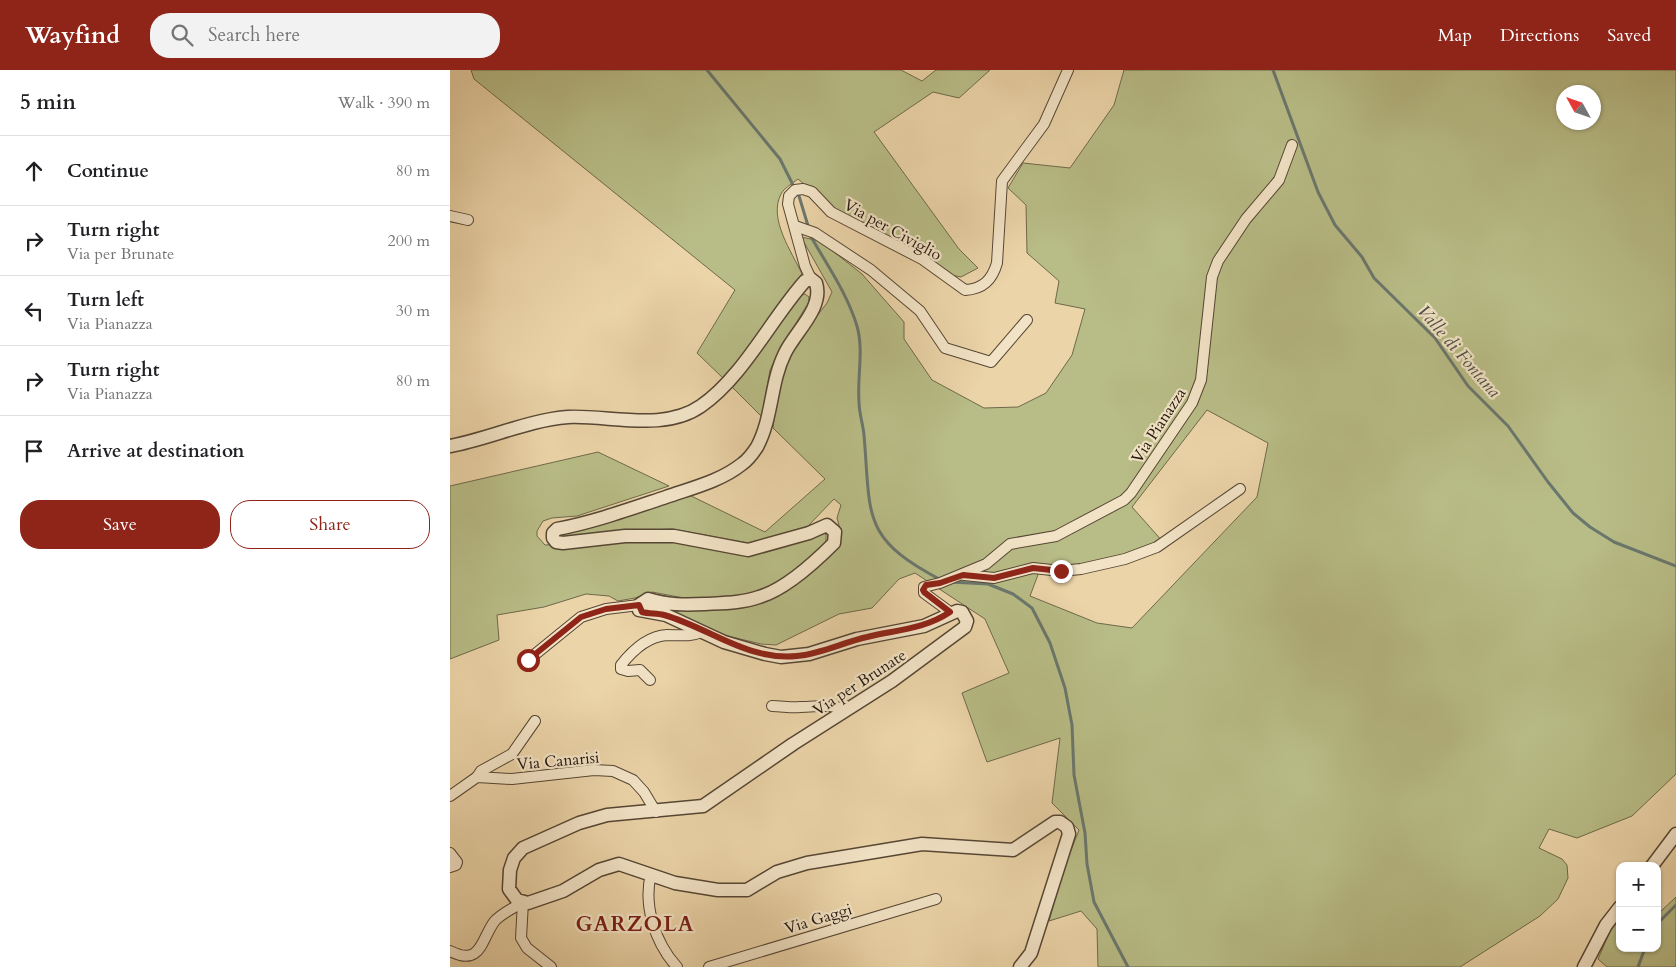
<!DOCTYPE html>
<html lang="en">
<head>
<meta charset="utf-8">
<style>
	body { margin:0; font-family:Cardo,serif; background:#f2f2f2; color:#202124 }
	.controls { position:absolute; right:15px; bottom:15px; display:grid; overflow:hidden; border-radius:10px; box-shadow:0 1px 4px #0004 }
	.controls button { width:45px; height:45px; display:grid; place-items:center; padding:0; border:0; border-bottom:1px solid #e0e0e0; background:#fff; color:#202124; font:25px sans-serif }
	.compass { position:absolute; left:1106px; top:15px; width:45px; height:45px; border-radius:50%; background:#fff; box-shadow:0 1px 4px #0004; rotate:310deg }
	.stop { position:absolute; width:15px; height:15px; margin:-11px; border:4px solid #8f2418; border-radius:50%; background:#fff }
	.stop.end { background:#8f2418; border-color:#fff; box-shadow:0 1px 5px #0008 }
	.list { margin:0; padding:0; list-style:none }
	h2 { display:flex; justify-content:space-between; align-items:center; height:65px; margin:0; padding:0 20px; font-size:21px }
	h2 small { font-size:16px; font-weight:400; color:#757577 }
	.list li { display:grid; grid-template-columns:32px 1fr auto; gap:15px; align-items:center; box-sizing:border-box; height:70px; padding:0 20px; border-top:1px solid #e0e0e0 }
	.list b { display:block; font-size:19px; white-space:nowrap }
	.list p { margin:0; font-size:16px; white-space:nowrap; color:#757577 }
	.list em { font-size:16px; font-style:normal; color:#757577 }
	.actions { display:flex; gap:10px; padding:15px 20px }
	.actions a { flex:1; padding:11px 0; border:1px solid #8f2418; border-radius:20px; text-align:center; font-size:18px; color:#8f2418 }
	.actions .main { background:#8f2418; color:#fff }
	.icon { flex:none; width:28px; height:28px; fill:none; stroke:currentColor; stroke-width:2; stroke-linecap:round; stroke-linejoin:round }
	.map { position:relative; flex:none; width:1226px; height:897px; overflow:hidden }
	header { display:flex; align-items:center; gap:30px; box-sizing:border-box; height:70px; padding:0 25px; background:#8f2418; color:#fff }
	header strong { font-size:24px }
	nav { display:flex; gap:28px; margin-inline-start:auto; font-size:18px }
	.search { width:350px; height:45px; background:#f2f2f2; display:flex; align-items:center; gap:12px; box-sizing:border-box; padding:0 18px; border-radius:20px; color:#757577; font-size:19px }
	main { display:flex }
	aside { flex:1; background:#fff }
	.map>svg:first-child { display:block }
</style>
</head>
<body>
<header>
<strong>Wayfind</strong>
<div class="search"><svg class="icon" aria-label="search" viewBox="0 0 24 24"><circle cx="10" cy="10" r="6"/><path d="M15 15l6 6"/></svg>Search here</div>
<nav><a>Map</a><a>Directions</a><a>Saved</a></nav>
</header>
<main>
<aside>
<h2>5 min<small>Walk · 390 m</small></h2>
<ul class="list">
<li><svg class="icon" aria-label="ahead" viewBox="0 0 24 24"><path d="M12 20V5M6 11l6-6 6 6"/></svg><div><b>Continue</b></div><em>80 m</em></li>
<li><svg class="icon" aria-label="right" viewBox="0 0 24 24"><path d="M7 20v-9h11M14 6l5 5-5 5"/></svg><div><b>Turn right</b><p>Via per Brunate</p></div><em>200 m</em></li>
<li><svg class="icon" aria-label="left" viewBox="0 0 24 24"><path d="M17 20v-9H6M10 6l-5 5 5 5"/></svg><div><b>Turn left</b><p>Via Pianazza</p></div><em>30 m</em></li>
<li><svg class="icon" aria-label="right" viewBox="0 0 24 24"><path d="M7 20v-9h11M14 6l5 5-5 5"/></svg><div><b>Turn right</b><p>Via Pianazza</p></div><em>80 m</em></li>
<li><svg class="icon" aria-label="arrive" viewBox="0 0 24 24"><path d="M6 21V4h12l-3 4 3 4H6"/></svg><div><b>Arrive at destination</b></div></li>
</ul>
<div class="actions"><a class="main">Save</a><a>Share</a></div>
</aside>
<div class="map">
<svg width="1226" height="897" viewBox="0 0 1226 897">
	<rect width="100%" height="100%" fill="#ebd4a8"/>
	<filter id="stains"><feTurbulence type="fractalNoise" baseFrequency=".004" numOctaves="4"/><feColorMatrix values="0 0 0 0 .2 0 0 0 0 .09 0 0 0 0 .02 0 0 0 .5 -.17"/></filter>
	<radialGradient id="worn" r=".72"><stop offset=".6" stop-color="#630" stop-opacity="0"/><stop offset="1" stop-color="#630" stop-opacity=".3"/></radialGradient>
	<!-- green -->
	<g fill="#b8bc86" stroke="#6e694a" fill-rule="evenodd">
		<path d="M21 0H451L472 11 486 0H540L509 28 483 22 424 62 509 179 528 198 511 207 501 205 428 161 380 136 348 109C343 113 334 118 331 124 318 149 342 182 352 204L276 311 247 283 285 220 24 9Z"/>
		<path d="M674 0H1226V704L1182 746 1127 768 1099 759 1089 778 1112 789 1117 795 1118 808 1108 829 1090 846 1010 897H648L647 859 631 841 599 851 614 798 629 760 602 733 610 668 537 692 512 623 559 603 535 549 465 503 449 509 422 538 389 544 326 575 311 574 278 566 210 539 313 528 391 463 387 448 391 435 384 429 358 456 340 464 299 473 222 459 178 461 116 469 110 467V462L235 423 315 462 375 409 323 358 327 322 341 279 377 233 382 222 351 167 370 171 412 204 454 252V269L482 310 534 338 568 337 596 323 622 285 635 239 605 233 609 211 577 183 576 135 558 118 573 93 620 98 664 35ZM1114 22H1144V52H1114ZM757 340 818 373 807 427 682 558 647 553 580 526 589 502 664 492 714 473 682 437Z"/>
		<path d="M355 224 359 227V232L331 277 320 300 312 347 281 316 351 225Z"/>
		<path d="M148 382 219 416 127 446 102 448 93 451 87 461V466L95 475 223 469 304 482 333 477 374 462 376 465V473L335 508 308 523 288 527 234 528 202 522 185 528 168 531 159 526 136 524 94 537 47 545 49 570 0 589V416Z"/>
		<path d="M1226 827V897H1157L1148 889 1160 861 1170 849V878H1207V840L1210 842Z"/>
	</g>
	<g fill="none" stroke-linecap="round" stroke-linejoin="round">
		<!-- stream -->
		<g stroke="#6a776d" stroke-width="3">
			<path d="M257 0 330 89 343 115"/>
			<path d="M823 0 868 122 885 155 912 187 924 208 985 268 1018 316 1058 356 1098 412 1123 443 1140 457 1164 472 1226 496"/>
			<path d="M349 126 359 159"/>
			<path d="M360 165C377 195 397 223 407 256 414 281 407 306 409 332 409 343 413 354 414 365 421 447 411 468 491 510"/>
			<path d="M500 512 538 514 563 524 582 538 600 573 615 618 622 655 624 705 635 763 637 794 644 832 678 897"/>
			<path d="M1207 854 1226 835"/>
			<path d="M1188 897 1195 878"/>
		</g>
		<!-- minor casing -->
		<g stroke="#564634" stroke-width="12">
			<g id="minor">
				<path d="M0 146 18 150"/>
				<path d="M345 156 365 163 421 200 470 241 495 278 541 292 577 250"/>
				<path d="M361 209 355 196 338 134 339 126 345 120 353 119 362 122 381 142 472 189 515 220C533 219 542 210 547 193L552 111 594 54 618 0"/>
				<path d="M514 505 544 508 583 498 611 501 631 499 675 489 707 477 790 419"/>
				<path d="M500 542 474 523V517L490 513 536 494 560 474 606 466 674 430 681 423 742 333 751 310 762 207 768 191 796 149 829 110 842 75"/>
				<path d="M78 590 131 547 156 539 189 535"/>
				<path d="M200 610 190 600 178 601 171 599V595C182 581 198 566 217 565 230 565 239 567 252 562"/>
				<path d="M322 636C332 636 341 638 350 637 368 637 379 633 397 640"/>
				<path d="M27 707 31 701 62 684 85 651"/>
				<path d="M0 726 27 707 62 709 144 700 163 701 183 710 194 722 206 742"/>
				<path d="M0 783 7 792 6 795 0 797"/>
				<path d="M201 804C193 835 205 873 227 897"/>
				<path d="M73 832 71 868 77 878 101 897"/>
				<path d="M0 881C31 897 31 870 44 852 50 844 64 838 73 832"/>
				<path d="M259 897 486 829"/>
			</g>
		</g>
		<!-- tertiary casing -->
		<g stroke="#564634" stroke-width="15">
			<g id="tertiary">
				<path d="M0 376C39 369 78 350 118 347 160 345 214 362 251 336 293 307 321 249 355 211L361 209 366 213C374 238 345 262 335 283 320 313 323 347 307 377 303 383 298 390 292 394 271 411 242 418 216 427 180 439 144 452 107 459L103 463V468L106 472 113 473 175 466H224L298 480 359 463 377 455 385 462 384 473C366 491 334 520 309 527 292 533 274 533 255 534 235 535 217 535 198 529L189 535V540L216 545 274 572 315 584 331 587 359 584 407 569 474 556 507 541 512 542 517 551 515 557 442 611 343 674 253 736 157 745 129 753 73 778 64 788 60 800 59 819 67 830 78 833 113 821 149 800 169 794 225 813 268 820H297L327 802 357 793 472 774 563 780 605 752H610L617 757 619 764 581 883 570 897"/>
				<path d="M1202 796 1226 764"/>
				<path d="M1134 897 1156 855 1170 837"/>
			</g>
		</g>
		<!-- minor -->
		<use href="#minor" stroke="#f2e3c6" stroke-width="10"/>
		<!-- tertiary -->
		<use href="#tertiary" stroke="#f2e3c6" stroke-width="12"/>
	</g>
	<g fill="none" stroke-linecap="round" stroke-linejoin="round">
		<!-- route -->
		<path stroke="#8f2418" stroke-width="6" d="M78 590 131 547 156 539 189 535 192 542C199 544 207 543 214 545 260 558 297 591 347 586 371 584 394 572 417 567 446 560 475 559 500 542L474 522 473 520 476 515 490 513 513 505 544 508 583 498 611 501"/>
	</g>
	<g text-anchor="middle" stroke-width="4.5" stroke-linejoin="round" paint-order="stroke">
		<!-- street labels -->
		<g font-size="16" fill="#24160e" stroke="#f2e3c6">
			<text transform="translate(443 159) rotate(29)" y="6">Via per Civiglio</text>
			<text transform="translate(708 355) rotate(-57)" y="6">Via Pianazza</text>
			<text transform="translate(409 612) rotate(-33)" y="6">Via per Brunate</text>
			<text transform="translate(108 690) rotate(-5)" y="6">Via Canarisi</text>
			<text transform="translate(368 848) rotate(-17)" y="6">Via Gaggi</text>
		</g>
		<!-- water labels -->
		<g font-size="18" font-style="italic" fill="#4d4e46" stroke="#f2e3c6">
			<text transform="translate(1009 281) rotate(49)" y="6">Valle di Fontana</text>
		</g>
		<!-- district labels -->
		<g font-size="21" font-weight="bold" letter-spacing="1" fill="#7a1f14" stroke="#f2e3c6">
			<text x="185" y="861">GARZOLA</text>
		</g>
	</g>
	<rect width="100%" height="100%" filter="url(#stains)"/>
	<rect width="100%" height="100%" fill="url(#worn)"/>
</svg>
<div class="controls">
<button>+</button>
<button>−</button>
</div>
<svg class="compass" viewBox="-18 -18 36 36"><path d="M0-13l5 13h-10z" fill="#e53935"/><path d="M0 13l5-13h-10z" fill="#757577"/></svg>
<div class="stop" style="left:78px;top:590px"></div>
<div class="stop end" style="left:611px;top:501px"></div>
</div>
</main>
</body>
</html>
